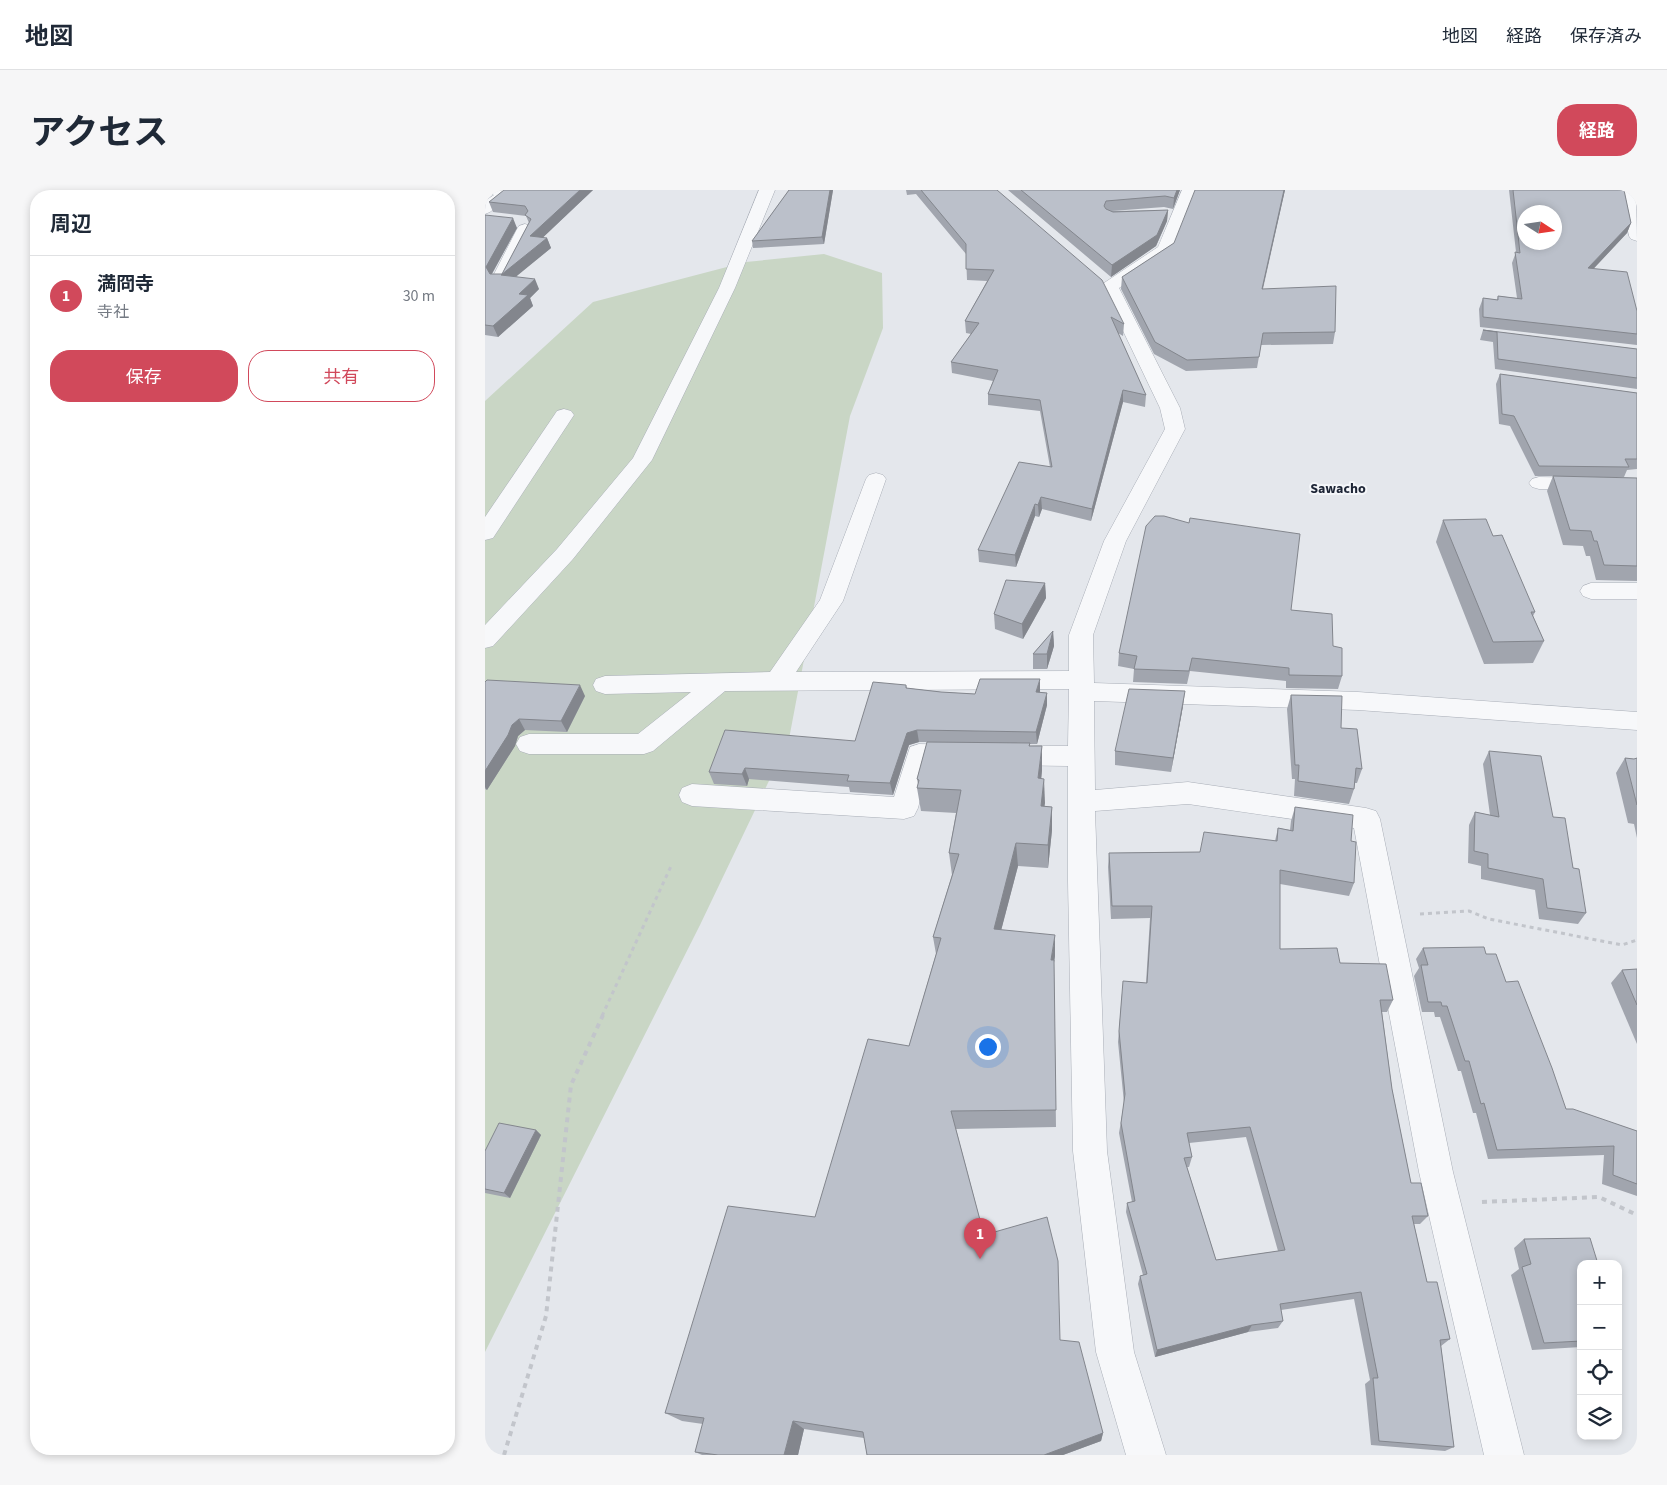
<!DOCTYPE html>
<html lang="ja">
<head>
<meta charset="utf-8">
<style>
	body { margin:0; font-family:"Source Sans 3","Noto Sans JP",sans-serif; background:#f6f6f7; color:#1f2937 }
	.controls { position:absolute; right:15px; bottom:15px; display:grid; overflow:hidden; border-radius:10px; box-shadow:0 2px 8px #0003 }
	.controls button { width:45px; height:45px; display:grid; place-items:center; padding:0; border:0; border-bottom:1px solid #e0e1e3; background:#fff; color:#1f2937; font:25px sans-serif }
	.compass { position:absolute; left:1032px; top:15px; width:45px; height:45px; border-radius:50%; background:#fff; box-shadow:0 2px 8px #0003; rotate:102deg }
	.you { position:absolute; left:502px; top:856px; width:18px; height:18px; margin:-12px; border:4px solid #fff; border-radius:50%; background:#1a73e8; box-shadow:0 0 0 8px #1a73e833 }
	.badge { display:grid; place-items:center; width:32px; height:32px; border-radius:50%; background:#d1495b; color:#fff; font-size:16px; font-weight:700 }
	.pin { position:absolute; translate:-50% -41px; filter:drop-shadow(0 1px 2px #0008) }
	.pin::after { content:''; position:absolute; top:26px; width:18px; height:15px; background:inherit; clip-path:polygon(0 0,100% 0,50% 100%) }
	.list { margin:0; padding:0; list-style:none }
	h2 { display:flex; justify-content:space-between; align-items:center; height:65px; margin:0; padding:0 20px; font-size:21px }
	h2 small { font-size:16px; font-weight:400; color:#747a83 }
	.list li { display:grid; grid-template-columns:32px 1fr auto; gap:15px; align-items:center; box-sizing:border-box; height:80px; padding:0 20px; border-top:1px solid #e0e1e3 }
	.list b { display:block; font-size:19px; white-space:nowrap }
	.list p { margin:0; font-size:16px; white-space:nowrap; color:#747a83 }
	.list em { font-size:16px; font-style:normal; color:#747a83 }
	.actions { display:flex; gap:10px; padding:15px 20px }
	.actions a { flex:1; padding:11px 0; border:1px solid #d1495b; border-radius:20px; text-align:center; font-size:18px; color:#d1495b }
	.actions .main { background:#d1495b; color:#fff }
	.icon { flex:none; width:28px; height:28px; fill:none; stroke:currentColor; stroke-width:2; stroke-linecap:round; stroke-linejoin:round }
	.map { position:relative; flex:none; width:1152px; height:1265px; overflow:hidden; border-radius:20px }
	header { display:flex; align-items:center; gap:30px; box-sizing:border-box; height:70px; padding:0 25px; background:#fff; border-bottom:1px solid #e0e1e3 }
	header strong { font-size:24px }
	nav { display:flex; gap:28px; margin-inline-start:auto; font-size:18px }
	.intro { display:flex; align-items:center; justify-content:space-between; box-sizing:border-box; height:120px; padding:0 30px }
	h1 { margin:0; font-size:35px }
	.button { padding:12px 22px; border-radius:20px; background:#d1495b; color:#fff; font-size:18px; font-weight:700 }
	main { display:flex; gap:30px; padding:0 30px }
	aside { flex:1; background:#fff; border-radius:20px; box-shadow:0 2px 8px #0003 }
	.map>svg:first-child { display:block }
</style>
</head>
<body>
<header>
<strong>地図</strong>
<nav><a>地図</a><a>経路</a><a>保存済み</a></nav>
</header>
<div class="intro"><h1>アクセス</h1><a class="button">経路</a></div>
<main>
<aside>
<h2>周辺<small></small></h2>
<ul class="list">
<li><span class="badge">1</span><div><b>満冏寺</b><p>寺社</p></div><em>30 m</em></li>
</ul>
<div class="actions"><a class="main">保存</a><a>共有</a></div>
</aside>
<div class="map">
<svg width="1152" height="1265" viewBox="0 0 1152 1265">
	<rect width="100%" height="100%" fill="#e4e7ec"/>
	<!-- green -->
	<path fill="#c9d6c5" d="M339 64 397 83 398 138 365 226 304 549 215 735 0 1162V211L108 112 261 72Z"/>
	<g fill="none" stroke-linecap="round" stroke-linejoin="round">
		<!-- minor casing -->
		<g stroke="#a9aeb7" stroke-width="1">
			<g id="minor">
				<path d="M1 0H25L28 3 5 22 0 24V11L9 5 4 3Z"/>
				<path d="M274 0H290L250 98 167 270 88 369 8 456 0 458V435L72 359 148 268 234 98Z"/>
				<path d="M697 0H713L686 63 634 98 695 218 700 239 641 351 608 445 609 493 873 502 1152 522V540L873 520 609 511 610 600 703 592 881 618 891 621 895 629 968 982 1039 1265H999L934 982 869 638 703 614 610 621 622 961 649 1162 681 1265H641L611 1162 588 961 583 691V576L520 575 511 572 507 565 511 558 520 555 583 556 584 499 240 501 168 561 159 564H44L35 561 31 554 35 547 44 544H153L206 502 120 504 111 501 108 495 111 489 120 486 285 482 335 410 381 289 384 285 391 283 398 285 401 289 358 411 311 482 584 481V445L619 351 680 239 675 218 617 97 619 93 673 57Z"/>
				<path d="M1135 0H1151L1152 51 1146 49 1144 46Z"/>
				<path d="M40 34 46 36 48 39 23 88 21 92H9L7 88 32 39 34 36Z"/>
				<path d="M79 219 86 221 89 225 8 348 0 350V327L72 221Z"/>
				<path d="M1054 287 1152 289V301L1054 299 1047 297 1044 293 1047 289Z"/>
				<path d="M1106 393H1152V409H1106L1098 406 1095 401 1098 396Z"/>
				<path d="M434 554 477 555 486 558 490 565 486 572 477 575 444 574 433 618 429 626 419 629 207 616 197 612 194 605 197 598 207 594 409 607 425 557Z"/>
			</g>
		</g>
		<!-- path-far1 -->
		<g stroke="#c2c5cb" stroke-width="3" stroke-dasharray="4 4" stroke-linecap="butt">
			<path d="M935 724 984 721 1004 729 1137 755 1152 750"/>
			<path d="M117 826 187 674"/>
		</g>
		<!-- path -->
		<g stroke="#c2c5cb" stroke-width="4" stroke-dasharray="5 5" stroke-linecap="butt">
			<path d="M997 1012 1114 1007 1152 1025"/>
			<path d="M19 1265 61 1126 86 895 118 825"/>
		</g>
		<!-- minor -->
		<use href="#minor" fill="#f7f8fa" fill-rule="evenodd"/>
	</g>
	<!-- wall -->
	<g fill="#a1a5ae" fill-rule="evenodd">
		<path d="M19 0H108L57 48H62L66 58 31 86 54 99 45 108 48 116 13 147 0 145V25L32 38 7 84H17L44 33 41 26 8 22 4 12Z"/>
		<path d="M304 0H348L339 54 268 58 267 51Z"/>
		<path d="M421 0H512L639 134 638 146 633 143 661 205 660 217 638 212 606 331 557 319 554 327 550 326 531 377 494 372 493 360 565 277 555 221 503 215V204L508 191 467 183 466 172 486 144 481 143 480 131 502 91 482 90 481 64 431 4 422 5Z"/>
		<path d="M523 0H695L688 19 679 17 627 21 683 20 682 31 671 56 626 87Z"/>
		<path d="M800 0 778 99 850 142 848 154 776 155 772 178 701 181 669 164 636 99 637 87 689 53Z"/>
		<path d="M1024 0H1139L1146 33 1142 43 1108 79 1152 121V155L995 137 994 119 998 108 1012 110 1013 106 1032 108 1027 73 1031 62Z"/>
		<path d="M998 140 1152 159V199L1010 179 1008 152 995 150Z"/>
		<path d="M1015 184 1152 203V279L1142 280 1139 287H1102L1152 288V391L1111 390 1105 366H1101L1098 356 1078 355 1062 301 1068 286H1050L1025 236 1014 234 1011 194Z"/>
		<path d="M958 330 1008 346 1050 422 1048 426 1059 451 1048 473 999 474 951 352Z"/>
		<path d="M560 393 561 408 538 449 510 439 509 424Z"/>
		<path d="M806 420 848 456 857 486 853 499 801 498V491L705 481 702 494 648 492 649 479 633 476 634 463Z"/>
		<path d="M568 441 569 456 562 479H548V464Z"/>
		<path d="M0 492 100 506 82 542 40 540 33 546 30 556 2 600 0 599Z"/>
		<path d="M421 495 422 498 456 502 490 504 555 501V502L562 503V515L552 554H545V556L557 580 556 589 559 616 567 617V640L563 678 533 676 516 740 570 766 569 773 571 937 471 939 499 1045 575 1150 618 1243 616 1251 578 1265H382L379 1248 319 1239 313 1265H217L210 1262 218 1234 197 1231 180 1223 330 1027 424 856 451 764 448 747 467 685 464 663 471 623 436 621 432 598 433 594 432 589 442 552H434L424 555 408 605 365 602 364 597 264 589 262 596 229 594 224 582 370 551Z"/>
		<path d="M806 505 856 538 877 579 872 593H870L869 599 864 614 809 606 810 589H807L802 519Z"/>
		<path d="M698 516 686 582 630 575V561Z"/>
		<path d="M1004 561 1068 627 1088 678 1101 723 1093 734 1054 729 1050 700 996 689V676L983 673 984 635 990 622 1005 625 998 574Z"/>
		<path d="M1140 568 1149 569 1152 568V648L1149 634 1143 633 1131 583Z"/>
		<path d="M810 617 866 651 869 693 864 706 795 694V759L855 773 908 810 902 822H897L907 899 926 993 943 1026 935 1034H929L942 1092 965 1149 956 1156 969 1257 960 1261 886 1255 880 1194 885 1190 869 1109 796 1120 798 1131 793 1138 763 1142 670 1167 653 1094 655 1086 658 1085 641 1022 642 1013 647 1012 634 943 639 913 633 852 637 803 661 793 665 728 626 729 623 677 624 663 715 662 790 651 793 638 805 640 806 631ZM761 947 793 1061 731 1070 702 977H704L707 967 704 953Z"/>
		<path d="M938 758 1001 764 1021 792 1081 919 1152 941V1006L1117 994 1119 965 1003 969 991 923H988L976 881H973L955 827H950L949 822H937L929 786 934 778 931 769Z"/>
		<path d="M1152 779V854L1126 793 1137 780Z"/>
		<path d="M51 940 56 945 25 1008 0 1003V961Z"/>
		<path d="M1039 1049 1096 1074V1157L1047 1160 1026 1085 1034 1079 1029 1058Z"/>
	</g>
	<!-- shaded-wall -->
	<g fill="#83868d">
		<path d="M0 0H3L5 5 0 9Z"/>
		<path d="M95 0H108L49 56 45 46Z"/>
		<path d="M345 0H348L339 54 337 47Z"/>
		<path d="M692 0H695L688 19 689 8Z"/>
		<path d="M799 0H800L775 110 777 99Z"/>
		<path d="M683 20 682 31 671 56 626 87 627 75Z"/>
		<path d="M28 28 32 38 5 87 1 77Z"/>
		<path d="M1146 33 1142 43 1099 89 1103 78Z"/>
		<path d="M62 48 66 58 21 95 16 85Z"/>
		<path d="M50 89 54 99 45 108 48 116 13 147 8 136 34 104Z"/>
		<path d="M638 200V212L606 331 607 319Z"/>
		<path d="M556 307 557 319 554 327 553 315Z"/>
		<path d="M550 314V326L531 377 530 365Z"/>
		<path d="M560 393 561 408 538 449 537 434Z"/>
		<path d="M568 441 569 456 562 479V464Z"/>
		<path d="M555 489V501L552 514 551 502Z"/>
		<path d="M95 495 100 506 82 542 76 531Z"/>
		<path d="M700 501 698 516 686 582 688 568Z"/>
		<path d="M562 503V515L552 554 551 542Z"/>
		<path d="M34 529 40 540 33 546 30 556 2 600 0 597V581L27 535Z"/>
		<path d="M432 540 434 552 424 555 408 605 405 593 422 543Z"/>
		<path d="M557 556V580L554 612 553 588Z"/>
		<path d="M260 578 264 589 262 596 257 584Z"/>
		<path d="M559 589 560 613 557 639 556 616Z"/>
		<path d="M567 617V640L563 678V655Z"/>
		<path d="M531 653 533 676 511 760 509 739Z"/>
		<path d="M570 745V766L566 791V770Z"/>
		<path d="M51 940 56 945 25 1008 19 1003Z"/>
		<path d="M767 1135 763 1142 670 1167 672 1160Z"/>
		<path d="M308 1231 319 1239 313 1265H299Z"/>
		<path d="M618 1243 616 1251 578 1265H559Z"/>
	</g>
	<!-- building -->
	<g fill="#bbc0ca" stroke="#83868d" fill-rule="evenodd">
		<path d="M19 0H95L45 46 62 48 16 85 50 89 34 104 43 105 8 136 0 135V25L28 28 1 77 5 84H17L46 29 40 25 43 21 40 16 4 12Z"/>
		<path d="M304 0H345L337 47 267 51Z"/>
		<path d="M436 0H512L617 90 639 134 626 127 661 205 638 200 607 319 556 307 553 315 550 314 530 365 493 360 534 272 567 277 555 210 503 204 513 180 466 172 494 133 480 131 509 80 481 79V54Z"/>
		<path d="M536 0H692L689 8 680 6 621 11 619 16 621 19 628 22 683 20 672 45 627 75Z"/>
		<path d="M710 0H799L777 99 851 96 850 142 778 143 774 167 702 170 670 152 637 87 689 53Z"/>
		<path d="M1028 0H1139L1146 33 1103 78 1142 82 1152 121V144L998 127V108L1013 110V106L1037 109 1030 62 1035 63ZM1040 22H1070V52H1040Z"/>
		<path d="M998 140 1152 159V188L1013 169 1012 142Z"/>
		<path d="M1015 184 1152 203V269H1140L1144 277 1054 276 1029 226 1017 224Z"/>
		<path d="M1068 286 1152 288V376L1119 375 1112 351H1109L1106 341 1085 340Z"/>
		<path d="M670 326H679L704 333 705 328 815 344 806 420 847 424 848 456 857 458V486L804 485V478L707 468 704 481 649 479 652 466 634 463 661 336Z"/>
		<path d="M1001 329 1008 346 1017 345 1050 422H1046L1059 451 1008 452 958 330Z"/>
		<path d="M521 390 560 393 537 434 509 424Z"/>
		<path d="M568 441 562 464H548Z"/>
		<path d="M495 489H555L551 502 562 503 551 542 432 540 422 543 405 593 362 591 364 585 260 578 257 584 224 582 240 540 370 551 388 492 421 495V498L456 502 490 504Z"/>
		<path d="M2 490 95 495 76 531 34 529 27 535 23 545 0 581V492Z"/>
		<path d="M644 499 700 501 688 568 630 561Z"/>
		<path d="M806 505 857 506 856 538 872 539 877 579 871 578 869 599 813 591 814 575H810Z"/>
		<path d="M442 552 545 553 544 556H557L553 588 559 589 556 616 567 617 563 655 531 653 509 739 570 745 566 770H569L571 920 466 921 499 1045 562 1027 573 1071 575 1150 594 1152 618 1243 559 1265H382L378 1242 308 1231 299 1265H233L210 1262 219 1228 180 1223 243 1016 330 1027 383 849 424 856 456 748 448 747 474 664 464 663 476 600 432 598 434 590 432 589Z"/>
		<path d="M1004 561 1056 566 1068 627 1080 628 1088 678 1094 679 1101 723 1062 718 1058 689 1003 678V664L989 661 990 622 1014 627Z"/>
		<path d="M1140 568 1149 569 1152 568V615Z"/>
		<path d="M810 617 868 625 866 651 871 652 869 693 795 680V759L852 758 855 773 901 774 908 810H895L907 899 926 993H936L943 1026H927L942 1092H952L965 1149 955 1150 969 1257 894 1251 888 1188H893L876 1102 795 1114 798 1131 767 1135 672 1160 655 1086 662 1084 642 1013 650 1011 636 933 640 904 634 841 638 791 662 793 667 716H627L624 663 715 662 719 642 792 651 793 638 808 641ZM765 937 800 1060 731 1070 699 968 707 967 702 943Z"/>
		<path d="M999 757 1001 764H1011L1021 792 1033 791 1067 878 1081 919H1088L1152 941V994L1128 985 1129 956 1012 960 999 913 996 914 984 871H980L962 816H957L956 812H943L936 775H943L938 758Z"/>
		<path d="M1152 779V815L1137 780Z"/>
		<path d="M14 933 51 940 19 1003 0 999V961Z"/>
		<path d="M1105 1048 1113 1074H1096V1151L1059 1153 1037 1077 1046 1074 1039 1049Z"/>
	</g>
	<g text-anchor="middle" stroke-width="4" stroke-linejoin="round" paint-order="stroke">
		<!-- far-neighbourhood labels -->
		<g font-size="14" font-weight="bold" fill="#1d2536" stroke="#f4f6f9">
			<text x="853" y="303">Sawacho</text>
		</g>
	</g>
</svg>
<div class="controls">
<button>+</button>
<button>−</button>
<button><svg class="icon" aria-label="locate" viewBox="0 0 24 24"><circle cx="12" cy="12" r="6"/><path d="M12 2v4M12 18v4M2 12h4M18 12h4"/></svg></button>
<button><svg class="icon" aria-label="layers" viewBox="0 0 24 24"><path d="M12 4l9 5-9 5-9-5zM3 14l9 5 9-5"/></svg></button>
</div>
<svg class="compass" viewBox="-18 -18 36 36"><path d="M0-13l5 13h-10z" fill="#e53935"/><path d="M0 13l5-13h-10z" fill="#747a83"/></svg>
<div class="you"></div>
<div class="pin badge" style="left:495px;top:1069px">1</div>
</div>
</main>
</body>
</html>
